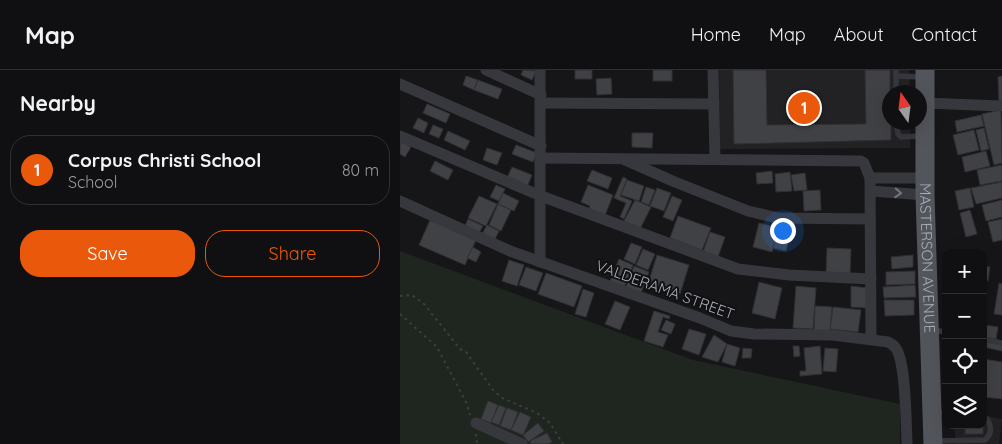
<!DOCTYPE html>
<html lang="en">
<head>
<meta charset="utf-8">
<style>
	body { margin:0; font-family:Quicksand,sans-serif; background:#1e1e20; color:#f1f3f6 }
	.controls { position:absolute; right:15px; bottom:15px; display:grid; overflow:hidden; border-radius:10px; box-shadow:0 5px 20px #0002 }
	.controls button { width:45px; height:45px; display:grid; place-items:center; padding:0; border:0; border-bottom:1px solid #303032; background:#101012; color:#f1f3f6; font:25px sans-serif }
	.compass { position:absolute; left:482px; top:15px; width:45px; height:45px; border-radius:50%; background:#101012; box-shadow:0 5px 20px #0002; rotate:346deg }
	.you { position:absolute; left:382px; top:160px; width:18px; height:18px; margin:-12px; border:4px solid #fff; border-radius:50%; background:#1a73e8; box-shadow:0 0 0 8px #1a73e833 }
	.badge { display:grid; place-items:center; width:32px; height:32px; border-radius:50%; background:#ea580c; color:#fff; font-size:16px; font-weight:700 }
	.pin { position:absolute; translate:-50% -50%; border:2px solid #fff; box-shadow:0 1px 5px #0006 }
	.list { margin:0; padding:0; list-style:none }
	h2 { display:flex; justify-content:space-between; align-items:center; height:65px; margin:0; padding:0 20px; font-size:21px }
	h2 small { font-size:16px; font-weight:400; color:#9c9d9f }
	.list li { display:grid; grid-template-columns:32px 1fr auto; gap:15px; align-items:center; box-sizing:border-box; height:70px; margin:0 10px 10px; padding:0 10px; border:1px solid #303032; border-radius:20px }
	.list b { display:block; font-size:19px; white-space:nowrap }
	.list p { margin:0; font-size:16px; white-space:nowrap; color:#9c9d9f }
	.list em { font-size:16px; font-style:normal; color:#9c9d9f }
	.actions { display:flex; gap:10px; padding:15px 20px }
	.actions a { flex:1; padding:11px 0; border:1px solid #ea580c; border-radius:20px; text-align:center; font-size:18px; color:#ea580c }
	.actions .main { background:#ea580c; color:#fff }
	.icon { flex:none; width:28px; height:28px; fill:none; stroke:currentColor; stroke-width:2; stroke-linecap:round; stroke-linejoin:round }
	.map { position:relative; flex:none; width:602px; height:374px; overflow:hidden }
	header { display:flex; align-items:center; gap:30px; box-sizing:border-box; height:70px; padding:0 25px; background:#101012; border-bottom:1px solid #303032 }
	header strong { font-size:24px }
	nav { display:flex; gap:28px; margin-inline-start:auto; font-size:18px }
	main { display:flex }
	aside { flex:1; background:#101012 }
	.map>svg:first-child { display:block }
</style>
</head>
<body>
<header>
<strong>Map</strong>
<nav><a>Home</a><a>Map</a><a>About</a><a>Contact</a></nav>
</header>
<main>
<aside>
<h2>Nearby<small></small></h2>
<ul class="list">
<li><span class="badge">1</span><div><b>Corpus Christi School</b><p>School</p></div><em>80 m</em></li>
</ul>
<div class="actions"><a class="main">Save</a><a>Share</a></div>
</aside>
<div class="map">
<svg width="602" height="374" viewBox="0 0 602 374">
	<rect width="100%" height="100%" fill="#161618"/>
	<!-- built -->
	<g fill="#222225">
		<path d="M319 0H509L510 22H490V52L510 53V78L320 79Z"/>
		<path d="M583 345 602 349 599 374H556L554 355H583Z"/>
	</g>
	<!-- green -->
	<path fill="#1e261f" d="M0 181 293 290 500 334V374H0Z"/>
	<!-- building -->
	<g fill="#404145" stroke="#303034">
		<path d="M123 0 136 1 132 10 121 5Z"/>
		<rect x="175" y="0" width="17" height="9"/>
		<rect x="253" y="0" width="19" height="11"/>
		<path d="M333 0H366L367 55 466 54 465 0H490V52H491V70L334 74Z"/>
		<path d="M66 6 78 10 74 20 63 15Z"/>
		<path d="M602 6V31L599 32 598 7Z"/>
		<path d="M211 8 212 24 197 25 196 9Z"/>
		<path d="M78 10 102 19 98 29 74 20Z"/>
		<path d="M27 34 50 44 46 53 23 43Z"/>
		<path d="M601 40 602 93 594 95 582 44Z"/>
		<path d="M581 45 584 56 557 62 555 51Z"/>
		<path d="M18 48 28 53 24 63 13 58Z"/>
		<path d="M33 55 43 59 39 68 29 64Z"/>
		<path d="M584 58 589 79 581 81 576 60Z"/>
		<path d="M574 60 579 80 558 85 553 65Z"/>
		<path d="M48 61 70 71 65 80 44 70Z"/>
		<path d="M232 63H253L252 78 232 77Z"/>
		<path d="M0 71 11 77 5 87 0 84Z"/>
		<path d="M116 75 137 83 133 92 112 84Z"/>
		<path d="M87 78 102 83 97 95 83 90Z"/>
		<path d="M586 81 590 96 565 102 562 87Z"/>
		<path d="M35 91 53 100 48 110 30 101Z"/>
		<path d="M602 95V111L580 115 577 100Z"/>
		<path d="M112 97 132 105 127 117 107 108Z"/>
		<path d="M192 100 212 108 208 119 187 111Z"/>
		<path d="M372 101 373 113 357 114 356 103Z"/>
		<path d="M390 102 392 121 376 122 375 104Z"/>
		<path d="M405 103 407 120 394 121 391 105Z"/>
		<path d="M223 107 227 109 220 126 232 131 224 149 220 147 226 133 214 128Z"/>
		<path d="M227 110 244 116 239 131 221 125Z"/>
		<path d="M602 112V128L576 134 571 118Z"/>
		<path d="M96 115 105 119 99 131 90 127Z"/>
		<path d="M188 115 213 125 204 148 188 142 190 136 181 132Z"/>
		<path d="M246 117 255 120 249 135 241 132Z"/>
		<path d="M257 118 271 123 264 141 250 136Z"/>
		<path d="M570 118 574 137 559 140 555 121Z"/>
		<path d="M420 120 421 140 404 141 403 121Z"/>
		<path d="M103 123 119 131 114 141 98 134Z"/>
		<path d="M79 126 97 134 86 156 68 148Z"/>
		<path d="M272 126 282 130 273 151 263 147Z"/>
		<path d="M235 130 251 137 240 159 224 151Z"/>
		<path d="M602 130V147L586 151 582 135Z"/>
		<path d="M98 134 111 140 101 161 89 155Z"/>
		<path d="M570 140 577 164 566 167 560 143Z"/>
		<path d="M278 146 311 158 302 180 270 168Z"/>
		<path d="M68 149 83 156 79 163 65 156Z"/>
		<path d="M602 149V170L593 172 588 152Z"/>
		<path d="M30 150 76 170 65 195 19 175Z"/>
		<path d="M359 153 378 158 372 182 353 177Z"/>
		<path d="M87 155 99 161 93 173 81 166Z"/>
		<path d="M378 157 391 160 386 181 373 178Z"/>
		<path d="M310 162 325 167 318 187 303 182Z"/>
		<path d="M231 173 242 177 235 194 224 189Z"/>
		<path d="M73 177 81 182 76 192 67 188Z"/>
		<path d="M427 178 451 179 450 205H426Z"/>
		<path d="M243 179 255 184 248 200 236 195Z"/>
		<path d="M257 185 289 195 280 224 248 214Z"/>
		<path d="M513 185V197L492 199 491 187Z"/>
		<path d="M219 189 233 195 224 218 210 212Z"/>
		<path d="M109 190 124 195 117 216 102 211Z"/>
		<path d="M234 196 249 202 241 223 226 217Z"/>
		<path d="M583 196 590 197 588 211 583 210Z"/>
		<path d="M126 197 143 203 136 221 119 215Z"/>
		<path d="M515 201V214L486 215V202Z"/>
		<path d="M146 203 182 216 174 237 138 224Z"/>
		<path d="M359 212 382 218 375 249 352 243Z"/>
		<path d="M599 213 602 214V245L594 244Z"/>
		<path d="M515 215 516 227 484 228 483 217Z"/>
		<path d="M396 216 416 218 413 259 393 258Z"/>
		<path d="M451 216 468 218V238L451 237Z"/>
		<path d="M183 219 194 223 186 247 175 244Z"/>
		<path d="M484 230H514V245L485 246Z"/>
		<path d="M215 231 230 237 220 260 205 254Z"/>
		<path d="M415 236 432 237 430 262 414 261Z"/>
		<path d="M433 237 461 240 458 262 430 259Z"/>
		<path d="M254 241 270 246 269 249 263 247 258 262 268 265 263 277 244 271Z"/>
		<path d="M266 250 275 254 271 264 261 260Z"/>
		<path d="M585 255 598 257 596 269 583 267Z"/>
		<path d="M289 259 306 264 299 285 282 279Z"/>
		<path d="M314 265 327 274 318 292 302 287Z"/>
		<path d="M583 270 602 274V281L583 277Z"/>
		<path d="M327 274 340 278 335 296 322 292Z"/>
		<path d="M393 276H399L400 286 394 287Z"/>
		<path d="M420 276 422 304 400 306V301H406L404 278Z"/>
		<path d="M343 278 352 279 351 288H342Z"/>
		<path d="M425 278 438 279 436 302 423 301Z"/>
		<path d="M583 289 602 292V329L583 327Z"/>
		<path d="M88 331 98 335 91 353 81 349Z"/>
		<path d="M99 335 106 338 99 355 91 352Z"/>
		<path d="M107 338 118 342 111 360 100 356Z"/>
		<path d="M120 342 131 347 123 365 111 360Z"/>
		<path d="M138 353 144 361 128 372 123 365Z"/>
		<rect x="565" y="355" width="18" height="9"/>
		<path d="M147 363 152 372 148 374H131L130 371Z"/>
	</g>
	<g fill="none" stroke-linecap="round" stroke-linejoin="round">
		<!-- path -->
		<g stroke="#3d3f44" stroke-width="2" stroke-dasharray="2.5 4" stroke-linecap="butt">
			<path d="M0 226 12 225 24 234 60 279 66 282 93 320 102 328 137 343 150 353 163 374"/>
			<path d="M0 244 37 277 67 334 70 345"/>
			<path d="M76 364 77 374"/>
		</g>
		<!-- service -->
		<g stroke="#37383d" stroke-width="5.5">
			<path d="M496 0V22"/>
			<path d="M496 6 523 7"/>
			<path d="M496 52 498 64 501 67 522 66"/>
			<path d="M532 260 546 262"/>
			<path d="M583 269 602 273"/>
			<path d="M534 342 546 343"/>
			<path d="M535 371 585 370C593 363 592 352 583 346"/>
		</g>
		<!-- minor -->
		<g stroke="#37383d" stroke-width="11">
			<path d="M86 0 141 25"/>
			<path d="M140 0V192"/>
			<path d="M313 0 315 89"/>
			<path d="M0 14 141 76"/>
			<path d="M141 33 314 34"/>
			<path d="M525 33 602 36"/>
			<path d="M0 66 141 126 338 199 389 205 471 209"/>
			<path d="M141 88 461 91 464 93 470 108 471 269"/>
			<path d="M225 90 275 112 348 141 378 148 470 149"/>
			<path d="M470 108H525"/>
			<path d="M471 121 525 125"/>
			<path d="M0 131 110 181 300 248 331 261 354 264 433 265 488 272C492 274 495 276 497 280 506 297 506 352 507 374"/>
			<path d="M76 353 122 374"/>
		</g>
		<!-- primary -->
		<path stroke="#53555c" stroke-width="19" id="s1" d="M525 0V125L533 374"/>
	</g>
	<!-- one-way arrows -->
	<defs><path id="oneway-chevron" d="M-2-3.5L2.5 0L-2 3.5" fill="none" stroke-width="1.6" stroke-linecap="round" stroke-linejoin="round" transform="scale(1.25)"/></defs>
	<use stroke="#757881" href="#oneway-chevron" transform="translate(498 123) rotate(4)"/>
	<g text-anchor="middle" stroke-width="4" stroke-linejoin="round" paint-order="stroke">
		<!-- street labels -->
		<g font-size="15" fill="#a8adb8" stroke="#111113">
			<text dy="5" stroke="none"><textPath href="#s1" startOffset="188">MASTERSON AVENUE</textPath></text>
			<text transform="translate(265 220) rotate(20)" y="5">VALDERAMA STREET</text>
		</g>
	</g>
</svg>
<div class="controls">
<button>+</button>
<button>−</button>
<button><svg class="icon" aria-label="locate" viewBox="0 0 24 24"><circle cx="12" cy="12" r="6"/><path d="M12 2v4M12 18v4M2 12h4M18 12h4"/></svg></button>
<button><svg class="icon" aria-label="layers" viewBox="0 0 24 24"><path d="M12 4l9 5-9 5-9-5zM3 14l9 5 9-5"/></svg></button>
</div>
<svg class="compass" viewBox="-18 -18 36 36"><path d="M0-13l5 13h-10z" fill="#e53935"/><path d="M0 13l5-13h-10z" fill="#9c9d9f"/></svg>
<div class="you"></div>
<div class="pin badge" style="left:404px;top:38px">1</div>
</div>
</main>
</body>
</html>
